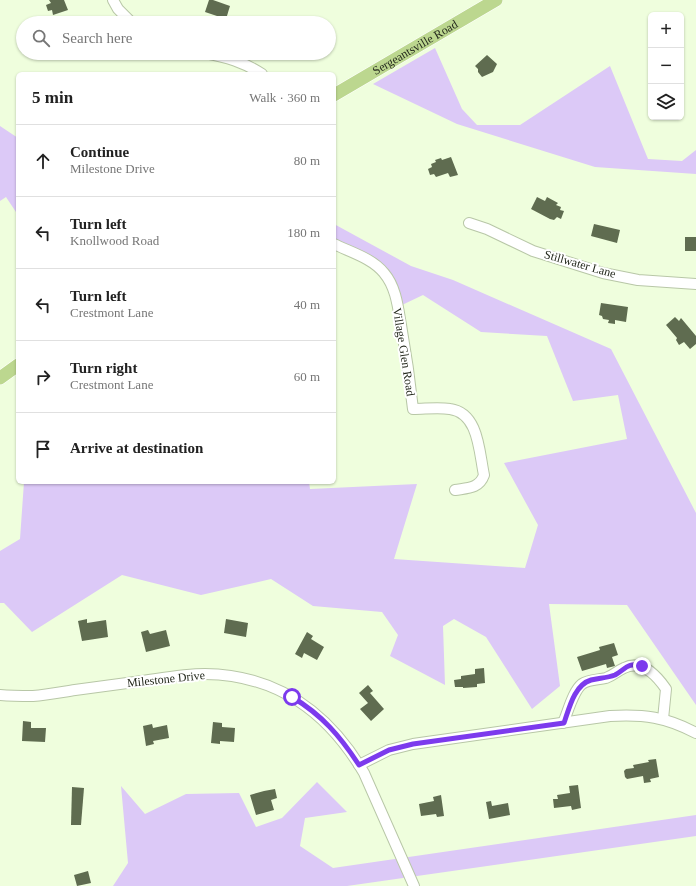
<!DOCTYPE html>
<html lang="en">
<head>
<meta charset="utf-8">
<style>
	body { margin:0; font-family:Georgia,serif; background:#f2f2f2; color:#222 }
	.controls { position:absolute; right:12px; top:12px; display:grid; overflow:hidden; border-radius:6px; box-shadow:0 1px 3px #0004 }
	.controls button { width:36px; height:36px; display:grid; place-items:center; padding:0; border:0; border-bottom:1px solid #e0e0e0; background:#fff; color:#222; font:20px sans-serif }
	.stop { position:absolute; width:12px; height:12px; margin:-9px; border:3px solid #7c3aed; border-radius:50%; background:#fff }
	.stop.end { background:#7c3aed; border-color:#fff; box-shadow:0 1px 4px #0008 }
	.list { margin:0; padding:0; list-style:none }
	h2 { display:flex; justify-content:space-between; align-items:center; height:52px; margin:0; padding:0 16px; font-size:17px }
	h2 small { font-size:13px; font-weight:400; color:#767676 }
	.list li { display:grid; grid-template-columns:26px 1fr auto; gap:12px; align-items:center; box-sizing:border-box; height:72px; padding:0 16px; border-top:1px solid #e0e0e0 }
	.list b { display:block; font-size:15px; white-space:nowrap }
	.list p { margin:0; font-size:13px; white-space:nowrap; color:#767676 }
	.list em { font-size:13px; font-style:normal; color:#767676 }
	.icon { flex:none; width:22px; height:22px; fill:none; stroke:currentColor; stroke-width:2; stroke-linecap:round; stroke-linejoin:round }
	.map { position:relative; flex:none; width:696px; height:886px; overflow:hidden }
	.search { position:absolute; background:#fff; box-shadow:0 1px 3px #0004; left:16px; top:16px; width:320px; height:44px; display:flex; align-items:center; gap:10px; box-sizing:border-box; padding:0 14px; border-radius:22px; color:#767676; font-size:15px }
	.panel { position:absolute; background:#fff; box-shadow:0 1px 3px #0004; left:16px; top:72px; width:320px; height:412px; border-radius:6px }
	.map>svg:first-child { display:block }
</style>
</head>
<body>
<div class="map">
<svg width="696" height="886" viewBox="0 0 696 886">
	<rect width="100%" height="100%" fill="#effedd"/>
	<!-- green -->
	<g fill="#dcc9f7">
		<path d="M435 48 462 109 477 125H520L610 66 648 159 682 161 696 150V174L595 167 457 124 373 84Z"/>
		<path d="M0 126 18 138V215L6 197 0 201Z"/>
		<path d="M334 224 411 266 453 280 611 349 696 513V705L627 605 549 604 560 686 532 709 486 637 454 619 443 626 445 685 390 656 398 635 382 612 313 606 271 579 201 595 122 575 32 632 4 603H0V551L20 539 24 482H309L310 489 417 484 394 559 525 568 538 525 504 463 627 439 618 395 573 401 547 336 481 332 423 295 402 305 396 284 382 263 334 238Z"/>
		<path d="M317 782 347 812 305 818 300 846 333 868 696 815V836L347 886H113L128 863 121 786 145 814 186 794 239 793 256 827 282 818Z"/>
	</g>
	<!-- building -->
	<g fill="#5f6c50">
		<path d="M49 0H64L68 10 53 15 52 10 48 11 46 5 51 3Z"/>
		<path d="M209 0H213L230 6 226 19 205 12Z"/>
		<path d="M487 55 497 64 493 72 482 77 478 72V69L475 66Z"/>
		<path d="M451 157 458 175 450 177 448 173 436 177 434 174 430 175 428 169 432 167 431 164 436 162 435 160 441 158 442 160Z"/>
		<path d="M537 197 545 201 547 197 558 203 556 205 561 207 560 210 564 211 561 219 557 217 554 220 550 219 531 209Z"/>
		<path d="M594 224 620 230 617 243 591 236Z"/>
		<rect x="685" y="237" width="11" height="14"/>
		<path d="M601 303 628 307 626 322 615 320V324L608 323 609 320 603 319 602 316 599 315Z"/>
		<path d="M675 317 679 321 681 318 696 336V344L690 349 684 342 679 345 676 340 677 338 666 325Z"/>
		<path d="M87 619V623L106 620 108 637 82 641 78 621Z"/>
		<path d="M226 619 248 623 246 637 224 633Z"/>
		<path d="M148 630 150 634 166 630 170 646 146 652 141 632Z"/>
		<path d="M307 632 313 636 311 639 324 647 317 660 304 653 302 658 295 654Z"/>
		<path d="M614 643 618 655 612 657 615 666 607 668 606 664 582 671 577 657 600 650 599 647Z"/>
		<path d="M484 668 485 683 477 684V687L463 688V687H455L454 680 461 679V676L475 674V669Z"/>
		<path d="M368 685 373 691 370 693 384 709 371 721 360 709 368 703 359 693Z"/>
		<path d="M23 721 31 722V728H46L45 742 22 741Z"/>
		<path d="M213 722 222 723V727L235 728 234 742 220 741V744L211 743Z"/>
		<path d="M152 724 153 728 167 725 169 738 153 741 154 744 146 746 143 726Z"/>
		<path d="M656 759 659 777 650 779 651 782 644 783 643 776 627 779 625 777 624 771 626 769 634 768 633 765 649 762 648 760Z"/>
		<path d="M578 785 581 808 572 810 571 806 554 808 553 799H558L557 795 570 793 569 786Z"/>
		<path d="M72 787 84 788 81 825H71Z"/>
		<path d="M275 789 277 798 271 800 274 810 256 815 250 795 264 791Z"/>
		<path d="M441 795 444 816 437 817 436 814 421 816 419 804 434 801 433 797Z"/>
		<path d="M491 801 492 806 508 803 510 815 489 819 486 802Z"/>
		<path d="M88 871 91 883 77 886 74 875Z"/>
	</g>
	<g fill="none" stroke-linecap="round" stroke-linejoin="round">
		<!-- minor casing -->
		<g stroke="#b8c7a7" stroke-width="12">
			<g id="minor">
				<path d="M113 0 118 9 132 23"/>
				<path d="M205 53C226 57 244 62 262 74"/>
				<path d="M469 223 487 229 533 251 603 273 638 280 696 284"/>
				<path d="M334 244C350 252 372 258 384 273 396 287 398 307 401 325 406 353 410 381 413 409 425 409 438 407 450 409 479 413 479 452 484 475 479 489 467 488 455 490"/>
				<path d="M0 695C11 696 22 696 33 696 47 695 62 692 75 690 97 687 119 684 142 681 163 678 184 674 205 674 278 675 328 712 364 773L414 886"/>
				<path d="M563 723C568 712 573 691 582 684 589 679 598 680 606 678 614 675 617 671 624 668 642 659 657 676 666 689L663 719"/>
				<path d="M359 765 389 750 413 744 610 716C644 714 666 717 696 733"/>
			</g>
		</g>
		<!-- major casing -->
		<g stroke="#fff" stroke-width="14">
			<g id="major">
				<path id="s1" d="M334 95 496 0"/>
				<path d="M0 378 18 365"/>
			</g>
		</g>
		<!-- minor -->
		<use href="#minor" stroke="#fff" stroke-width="10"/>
		<!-- major -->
		<use href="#major" stroke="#bcd78f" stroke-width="13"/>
	</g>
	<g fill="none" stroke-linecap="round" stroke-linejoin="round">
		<!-- route -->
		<path stroke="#7c3aed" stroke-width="5" d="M292 697C322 715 340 736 359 765L389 750 413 744 564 723C569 709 574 685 591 680 599 678 607 678 615 675 626 669 627 662 642 666"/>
	</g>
	<g text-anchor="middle" stroke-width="4" stroke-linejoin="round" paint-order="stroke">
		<!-- street labels -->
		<g font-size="12" fill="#24291d" stroke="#fff">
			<text dy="4" stroke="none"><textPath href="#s1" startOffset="94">Sergeantsville Road</textPath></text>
			<text transform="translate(580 264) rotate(16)" y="4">Stillwater Lane</text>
			<text transform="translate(404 352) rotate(81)" y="4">Village Glen Road</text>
			<text transform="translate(166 679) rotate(-6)" y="4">Milestone Drive</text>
		</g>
	</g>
</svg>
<div class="controls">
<button>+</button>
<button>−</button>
<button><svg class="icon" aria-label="layers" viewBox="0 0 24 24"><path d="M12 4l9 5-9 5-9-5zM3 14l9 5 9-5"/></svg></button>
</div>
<div class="stop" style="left:292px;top:697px"></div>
<div class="stop end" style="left:642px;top:666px"></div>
<div class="search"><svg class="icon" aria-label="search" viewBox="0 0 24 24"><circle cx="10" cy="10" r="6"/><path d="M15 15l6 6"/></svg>Search here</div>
<section class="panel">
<h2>5 min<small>Walk · 360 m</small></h2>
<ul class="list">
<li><svg class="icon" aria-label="ahead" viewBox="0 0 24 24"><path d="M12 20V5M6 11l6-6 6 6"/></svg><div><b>Continue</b><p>Milestone Drive</p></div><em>80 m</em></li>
<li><svg class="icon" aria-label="left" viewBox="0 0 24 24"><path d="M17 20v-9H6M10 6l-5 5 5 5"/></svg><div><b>Turn left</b><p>Knollwood Road</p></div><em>180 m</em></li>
<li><svg class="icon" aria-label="left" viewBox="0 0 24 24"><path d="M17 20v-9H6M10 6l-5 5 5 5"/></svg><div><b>Turn left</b><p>Crestmont Lane</p></div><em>40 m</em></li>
<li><svg class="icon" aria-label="right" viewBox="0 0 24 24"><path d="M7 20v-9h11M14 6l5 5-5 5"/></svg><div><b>Turn right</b><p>Crestmont Lane</p></div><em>60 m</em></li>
<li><svg class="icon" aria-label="arrive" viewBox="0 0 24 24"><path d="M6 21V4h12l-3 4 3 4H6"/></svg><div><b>Arrive at destination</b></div></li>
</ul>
</section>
</div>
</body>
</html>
